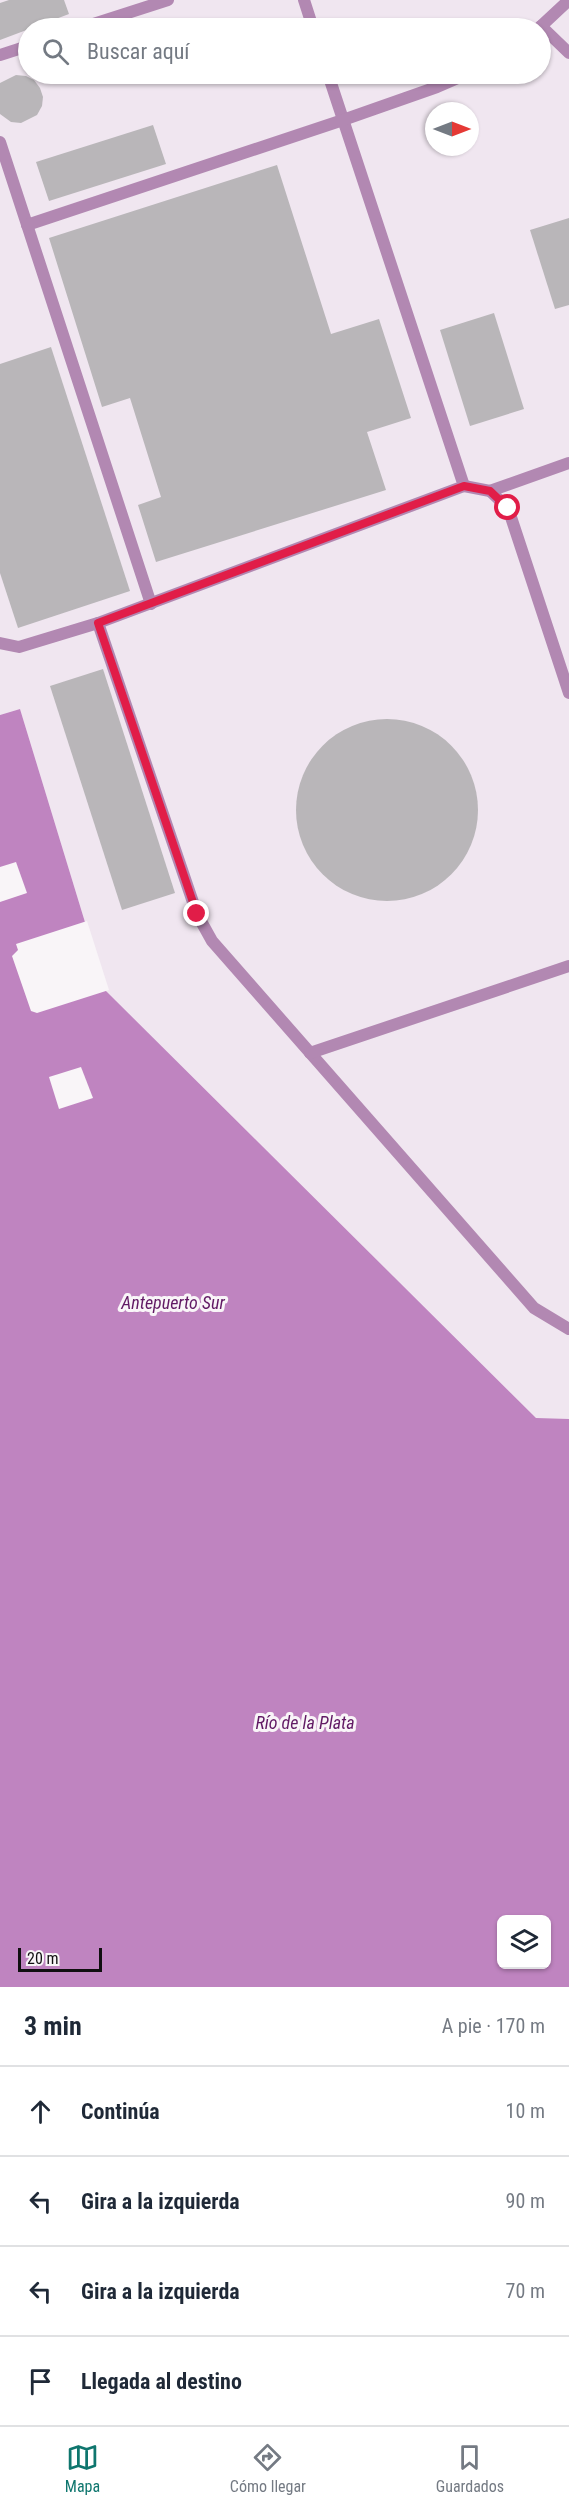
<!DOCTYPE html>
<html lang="es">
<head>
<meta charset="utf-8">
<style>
	body { margin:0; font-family:"Roboto Condensed",sans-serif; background:#f2f2f3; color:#1f2937 }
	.controls { position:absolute; right:18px; bottom:18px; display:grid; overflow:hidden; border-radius:9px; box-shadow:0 2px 4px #0004 }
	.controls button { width:54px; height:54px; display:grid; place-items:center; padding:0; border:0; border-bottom:2px solid #e0e1e3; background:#fff; color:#1f2937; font:30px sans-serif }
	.compass { position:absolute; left:425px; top:102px; width:54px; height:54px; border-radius:50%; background:#fff; box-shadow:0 2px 4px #0004; rotate:90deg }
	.scale { position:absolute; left:18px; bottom:15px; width:84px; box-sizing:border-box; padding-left:6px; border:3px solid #100f10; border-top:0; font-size:16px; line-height:21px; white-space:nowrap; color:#100f10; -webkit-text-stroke:4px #f9f5f8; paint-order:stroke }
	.stop { position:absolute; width:18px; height:18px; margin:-14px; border:4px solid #e11d48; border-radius:50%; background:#fff }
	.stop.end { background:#e11d48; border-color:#fff; box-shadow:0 2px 6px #0008 }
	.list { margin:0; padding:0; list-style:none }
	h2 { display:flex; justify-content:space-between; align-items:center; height:78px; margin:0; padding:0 24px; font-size:26px }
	h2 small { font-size:20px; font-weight:400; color:#747a83 }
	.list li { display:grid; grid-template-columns:39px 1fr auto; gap:18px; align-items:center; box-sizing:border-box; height:90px; padding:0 24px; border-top:2px solid #e0e1e3 }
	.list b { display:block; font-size:22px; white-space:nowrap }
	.list em { font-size:20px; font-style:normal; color:#747a83 }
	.icon { flex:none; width:33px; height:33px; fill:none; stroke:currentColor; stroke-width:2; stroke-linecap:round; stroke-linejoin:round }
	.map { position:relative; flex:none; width:569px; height:1987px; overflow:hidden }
	.search { position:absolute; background:#fff; box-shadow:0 2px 4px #0004; left:18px; right:18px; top:18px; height:66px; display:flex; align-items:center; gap:15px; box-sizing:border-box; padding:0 21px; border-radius:33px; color:#747a83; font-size:22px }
	.sheet { height:438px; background:#fff }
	nav { display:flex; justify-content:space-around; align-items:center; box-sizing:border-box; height:84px; border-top:2px solid #e0e1e3; background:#fff; font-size:16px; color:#747a83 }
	nav a { display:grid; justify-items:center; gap:3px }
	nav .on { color:#0f766e }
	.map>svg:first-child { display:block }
</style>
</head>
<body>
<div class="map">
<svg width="569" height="1987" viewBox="0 0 569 1987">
	<rect width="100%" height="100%" fill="#f9f5f8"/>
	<!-- built -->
	<path fill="#f0e6f0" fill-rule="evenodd" d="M0 0H569V1419H536L106 991 20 709 0 715ZM28 28H540V74H28ZM434 111H470V147H434Z"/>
	<!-- water -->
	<path fill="#bf84c0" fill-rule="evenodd" d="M20 709 106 991 536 1418 569 1419V1987H0V715ZM502 1920H546V1964H502Z"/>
	<!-- pier -->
	<g fill="#f9f5f8">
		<path d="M16 862 27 893 0 902V867Z"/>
		<path d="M87 921 109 990 37 1013 31 1011 12 956 18 950 16 944Z"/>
		<path d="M81 1067 93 1098 59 1109 49 1077Z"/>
	</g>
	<!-- building -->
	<g fill="#b9b6b9">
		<path d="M9 0H64L69 14 0 40V3Z"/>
		<path d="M246 24 254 25 260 28H237Z"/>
		<path d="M16 75 26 76 34 80 40 88 43 97 42 106 37 115 21 123 11 122 0 114V83Z"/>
		<path d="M153 125 166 164 49 201 36 162Z"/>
		<path d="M277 165 331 334 379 319 411 418 367 432 386 490 156 562 138 505 161 497 130 398 102 407 49 238Z"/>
		<path d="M569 218V305L555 309 530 230Z"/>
		<path d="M494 313 524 409 470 426 440 330Z"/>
		<path d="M51 347 130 591 18 628 0 573V364Z"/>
		<path d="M103 669 175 893 122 910 50 686Z"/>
		<circle cx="387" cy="810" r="91"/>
	</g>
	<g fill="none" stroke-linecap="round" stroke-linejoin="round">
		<!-- service -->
		<g stroke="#b288b2" stroke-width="12">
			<path d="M304 0 313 28"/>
			<path d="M541 26 569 53"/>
			<path d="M81 28 168 0"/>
			<path d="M539 28 569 0"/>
			<path d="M0 55 28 46"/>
			<path d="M328 74 464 486 98 623 197 914 212 941 534 1308 569 1329"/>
			<path d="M0 142 151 604"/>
			<path d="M27 225 343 120 437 87 467 74"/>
			<path d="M464 486 490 491 508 508 569 693"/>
			<path d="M490 491 569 463"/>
			<path d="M0 643 19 647 98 623"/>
			<path d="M310 1053 569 966"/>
		</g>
	</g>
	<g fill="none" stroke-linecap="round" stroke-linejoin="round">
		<!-- route -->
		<path stroke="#e11d48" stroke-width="8" d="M197 914 98 623 464 486 490 491 508 508"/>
	</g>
	<g text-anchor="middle" stroke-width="6" stroke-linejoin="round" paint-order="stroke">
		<!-- water labels -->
		<g font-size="18" font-style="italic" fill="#611964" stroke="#f9f5f8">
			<text x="173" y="1309">Antepuerto Sur</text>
			<text x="305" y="1729">Río de la Plata</text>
		</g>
	</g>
</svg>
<div class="controls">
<button><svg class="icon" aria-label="layers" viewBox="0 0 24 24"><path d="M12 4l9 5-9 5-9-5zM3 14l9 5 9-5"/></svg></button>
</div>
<svg class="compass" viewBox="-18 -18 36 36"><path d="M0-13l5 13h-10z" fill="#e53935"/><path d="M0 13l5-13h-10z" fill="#747a83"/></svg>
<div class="scale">20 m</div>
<div class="stop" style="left:508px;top:508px"></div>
<div class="stop end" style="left:197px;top:914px"></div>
<div class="search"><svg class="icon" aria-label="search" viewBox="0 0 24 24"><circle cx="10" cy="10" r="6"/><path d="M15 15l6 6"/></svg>Buscar aquí</div>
</div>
<section class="sheet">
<h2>3 min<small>A pie · 170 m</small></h2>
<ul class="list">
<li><svg class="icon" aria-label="ahead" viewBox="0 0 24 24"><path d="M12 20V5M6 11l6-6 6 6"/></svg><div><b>Continúa</b></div><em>10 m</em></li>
<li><svg class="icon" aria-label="left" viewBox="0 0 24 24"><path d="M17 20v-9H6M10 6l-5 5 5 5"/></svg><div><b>Gira a la izquierda</b></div><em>90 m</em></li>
<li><svg class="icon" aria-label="left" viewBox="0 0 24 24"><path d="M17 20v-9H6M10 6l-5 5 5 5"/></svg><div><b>Gira a la izquierda</b></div><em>70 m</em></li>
<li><svg class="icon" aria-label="arrive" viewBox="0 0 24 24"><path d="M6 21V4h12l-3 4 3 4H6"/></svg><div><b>Llegada al destino</b></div></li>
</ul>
</section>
<nav>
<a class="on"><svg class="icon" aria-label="map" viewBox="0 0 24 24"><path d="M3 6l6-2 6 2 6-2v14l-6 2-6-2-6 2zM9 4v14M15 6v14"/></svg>Mapa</a>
<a><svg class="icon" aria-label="directions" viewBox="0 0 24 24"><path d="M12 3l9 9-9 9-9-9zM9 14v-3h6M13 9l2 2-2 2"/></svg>Cómo llegar</a>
<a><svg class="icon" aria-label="saved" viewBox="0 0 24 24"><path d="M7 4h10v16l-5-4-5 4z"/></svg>Guardados</a>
</nav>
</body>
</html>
